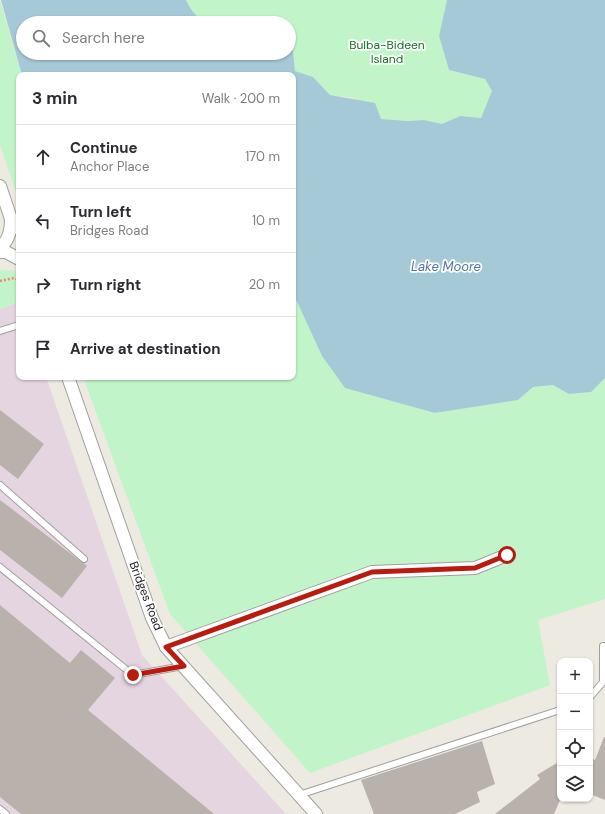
<!DOCTYPE html>
<html lang="en">
<head>
<meta charset="utf-8">
<style>
	body { margin:0; font-family:"DM Sans",sans-serif; background:#f2f2f3; color:#2b2b33 }
	.controls { position:absolute; right:12px; bottom:12px; display:grid; overflow:hidden; border-radius:8px; box-shadow:0 1px 3px #0004 }
	.controls button { width:36px; height:36px; display:grid; place-items:center; padding:0; border:0; border-bottom:1px solid #e1e1e2; background:#fff; color:#2b2b33; font:20px sans-serif }
	.stop { position:absolute; width:12px; height:12px; margin:-9px; border:3px solid #b91b0f; border-radius:50%; background:#fff }
	.stop.end { background:#b91b0f; border-color:#fff; box-shadow:0 1px 4px #0008 }
	.list { margin:0; padding:0; list-style:none }
	h2 { display:flex; justify-content:space-between; align-items:center; height:52px; margin:0; padding:0 16px; font-size:17px }
	h2 small { font-size:13px; font-weight:400; color:#7c7c81 }
	.list li { display:grid; grid-template-columns:26px 1fr auto; gap:12px; align-items:center; box-sizing:border-box; height:64px; padding:0 16px; border-top:1px solid #e1e1e2 }
	.list b { display:block; font-size:15px; white-space:nowrap }
	.list p { margin:0; font-size:13px; white-space:nowrap; color:#7c7c81 }
	.list em { font-size:13px; font-style:normal; color:#7c7c81 }
	.icon { flex:none; width:22px; height:22px; fill:none; stroke:currentColor; stroke-width:2; stroke-linecap:round; stroke-linejoin:round }
	.map { position:relative; flex:none; width:605px; height:814px; overflow:hidden }
	.search { position:absolute; background:#fff; box-shadow:0 1px 3px #0004; left:16px; top:16px; width:280px; height:44px; display:flex; align-items:center; gap:10px; box-sizing:border-box; padding:0 14px; border-radius:22px; color:#7c7c81; font-size:15px }
	.panel { position:absolute; background:#fff; box-shadow:0 1px 3px #0004; left:16px; top:72px; width:280px; height:308px; border-radius:8px }
	.map>svg:first-child { display:block }
</style>
</head>
<body>
<div class="map">
<svg width="605" height="814" viewBox="0 0 605 814">
	<rect width="100%" height="100%" fill="#edeae2"/>
	<!-- industrial -->
	<path fill="#e5d5e1" d="M19 302V377H46L142 655 286 814H0V309Z"/>
	<!-- park -->
	<g fill="#c2f4c9">
		<path d="M0 0 22 75H19V201L0 145Z"/>
		<path d="M186 0H447L439 36 449 70 485 79 492 91 481 118 460 116 442 124 424 120 408 121 381 119 354 98 330 95 313 77 295 71C293 55 289 39 289 23H280L276 20C265 19 253 16 242 18 238 18 234 21 231 22 209 28 195 20 186 0Z"/>
		<path d="M0 270 19 271V302L0 309Z"/>
		<path d="M293 293 322 356 345 388 436 413 517 400 533 387 553 385 569 394 591 392 605 378V599L538 620 550 685 310 773 170 614 83 377H293Z"/>
	</g>
	<!-- water -->
	<g fill="#a6c9d7">
		<path d="M1 0H186C191 11 198 20 210 23H23V53H289V36L292 43 295 71 313 77 330 95 375 103 381 119 408 121 424 120 442 124 460 116 481 118 492 91 485 79 449 70 439 36 447 0H605V378L591 392 569 394 553 385 533 387 518 400 435 413 345 388 322 356 293 293V75H22Z"/>
		<path d="M241 17C254 17 270 15 280 23H219L230 22Z"/>
	</g>
	<!-- building -->
	<g fill="#b9b2ac">
		<path d="M0 410 44 444 18 479 0 465Z"/>
		<path d="M0 500 87 566 62 598 0 550Z"/>
		<path d="M0 605 70 663 81 650 115 678 88 710 214 814H21L0 797Z"/>
		<path d="M604 737H605V800L590 794V758L595 760Z"/>
		<path d="M482 741 495 784 477 792 480 802 455 814H374L361 780Z"/>
		<path d="M560 761V800L554 814H495L540 779 537 775Z"/>
	</g>
	<g fill="none" stroke-linecap="round" stroke-linejoin="round">
		<!-- lane casing -->
		<g stroke="#a0a0a0" stroke-width="8">
			<g id="lane">
				<path d="M0 331 19 325"/>
				<path d="M0 485 84 559"/>
				<path d="M0 567 133 675 183 666"/>
				<path d="M590 697 603 682V646"/>
				<path d="M299 795 560 710"/>
				<path d="M0 809 6 814"/>
			</g>
		</g>
		<!-- street casing -->
		<g stroke="#a0a0a0" stroke-width="14">
			<g id="street">
				<path d="M0 186 11 219 19 229"/>
				<path d="M0 247C9 241 11 229 11 219"/>
				<path d="M0 252H6L19 259"/>
				<path d="M68 377 152 618 166 647 316 814"/>
				<path d="M166 647 372 572 475 568 507 555"/>
			</g>
		</g>
		<!-- path -->
		<path stroke="#ee8772" stroke-width="2.5" stroke-dasharray="2 2" stroke-linecap="butt" d="M0 281 14 278 19 280"/>
		<!-- lane -->
		<use href="#lane" stroke="#fff" stroke-width="6"/>
		<!-- street -->
		<use href="#street" stroke="#fff" stroke-width="12"/>
	</g>
	<g fill="none" stroke-linecap="round" stroke-linejoin="round">
		<!-- route -->
		<path stroke="#b91b0f" stroke-width="5" d="M133 675 184 666 166 647 372 572 475 568 507 555"/>
	</g>
	<g text-anchor="middle" stroke-width="3.5" stroke-linejoin="round" paint-order="stroke">
		<!-- park labels -->
		<g font-size="12" fill="#137121" stroke="#fff">
			<text x="387" y="49">Bulba-Bideen<tspan x="387" dy="14">Island</tspan></text>
		</g>
		<!-- street labels -->
		<g font-size="12" fill="#1c1c1c" stroke="#fff">
			<text transform="translate(146 596) rotate(69)" y="4">Bridges Road</text>
		</g>
		<!-- water labels -->
		<g font-size="13" font-style="italic" fill="#5074a4" stroke="#fff">
			<text x="446" y="271">Lake Moore</text>
		</g>
	</g>
</svg>
<div class="controls">
<button>+</button>
<button>−</button>
<button><svg class="icon" aria-label="locate" viewBox="0 0 24 24"><circle cx="12" cy="12" r="6"/><path d="M12 2v4M12 18v4M2 12h4M18 12h4"/></svg></button>
<button><svg class="icon" aria-label="layers" viewBox="0 0 24 24"><path d="M12 4l9 5-9 5-9-5zM3 14l9 5 9-5"/></svg></button>
</div>
<div class="stop" style="left:507px;top:555px"></div>
<div class="stop end" style="left:133px;top:675px"></div>
<div class="search"><svg class="icon" aria-label="search" viewBox="0 0 24 24"><circle cx="10" cy="10" r="6"/><path d="M15 15l6 6"/></svg>Search here</div>
<section class="panel">
<h2>3 min<small>Walk · 200 m</small></h2>
<ul class="list">
<li><svg class="icon" aria-label="ahead" viewBox="0 0 24 24"><path d="M12 20V5M6 11l6-6 6 6"/></svg><div><b>Continue</b><p>Anchor Place</p></div><em>170 m</em></li>
<li><svg class="icon" aria-label="left" viewBox="0 0 24 24"><path d="M17 20v-9H6M10 6l-5 5 5 5"/></svg><div><b>Turn left</b><p>Bridges Road</p></div><em>10 m</em></li>
<li><svg class="icon" aria-label="right" viewBox="0 0 24 24"><path d="M7 20v-9h11M14 6l5 5-5 5"/></svg><div><b>Turn right</b></div><em>20 m</em></li>
<li><svg class="icon" aria-label="arrive" viewBox="0 0 24 24"><path d="M6 21V4h12l-3 4 3 4H6"/></svg><div><b>Arrive at destination</b></div></li>
</ul>
</section>
</div>
</body>
</html>
